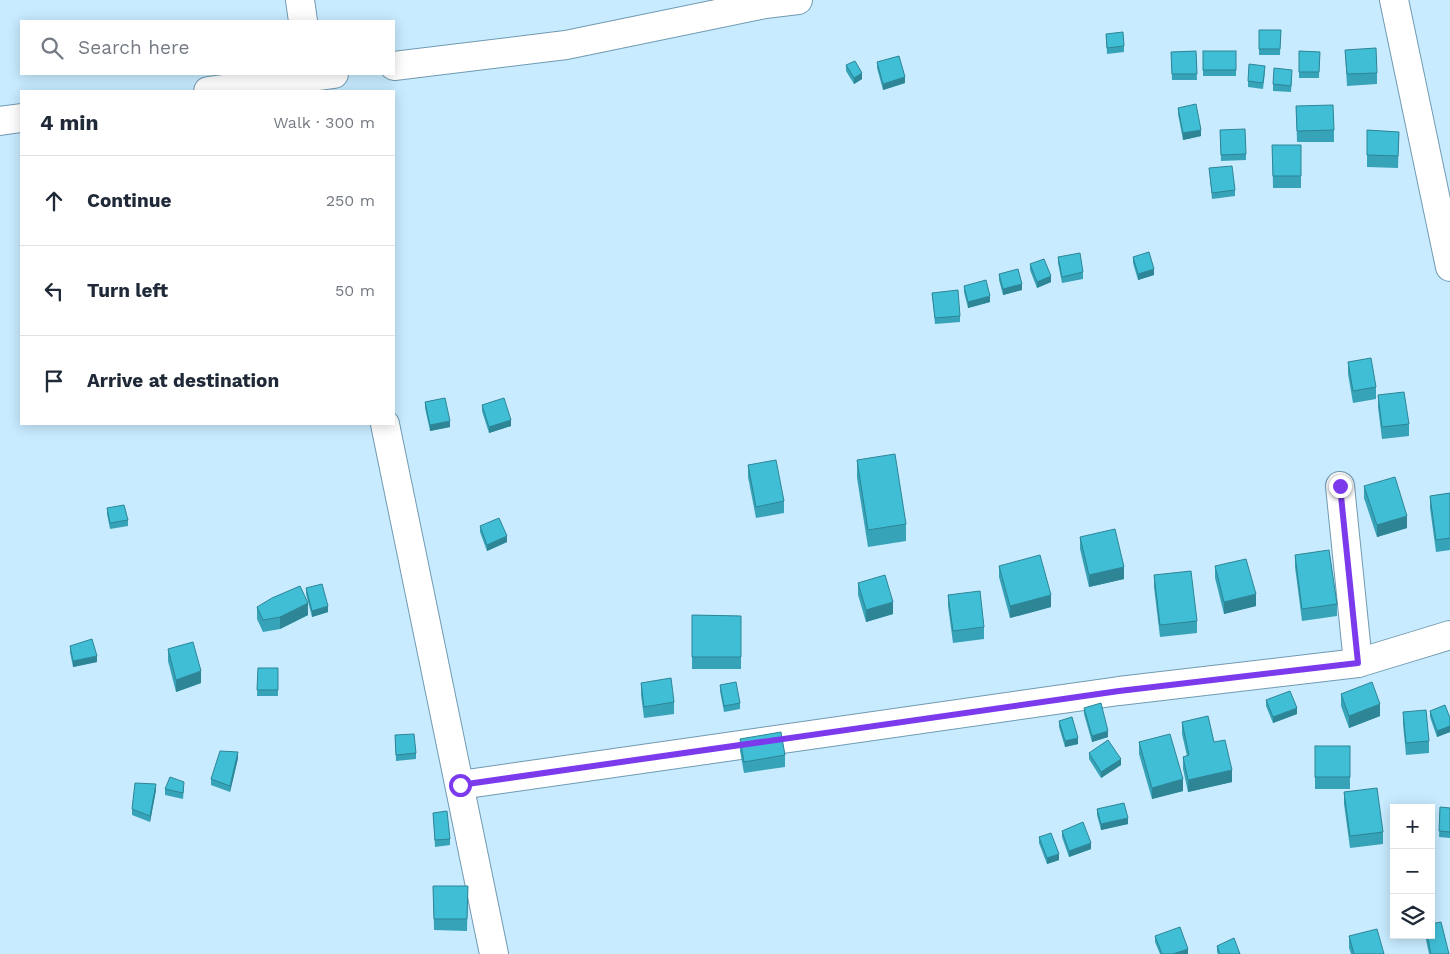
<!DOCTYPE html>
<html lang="en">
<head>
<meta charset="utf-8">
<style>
	body { margin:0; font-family:"Work Sans",sans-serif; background:#f2f2f3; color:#1f2937 }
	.controls { position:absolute; right:15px; bottom:15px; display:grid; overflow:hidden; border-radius:0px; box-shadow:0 2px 12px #0003 }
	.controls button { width:45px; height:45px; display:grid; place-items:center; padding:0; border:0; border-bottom:1px solid #e0e1e3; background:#fff; color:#1f2937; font:25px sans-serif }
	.stop { position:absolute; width:15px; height:15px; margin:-11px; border:4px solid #7c3aed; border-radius:50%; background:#fff }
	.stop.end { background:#7c3aed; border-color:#fff; box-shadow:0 1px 5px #0008 }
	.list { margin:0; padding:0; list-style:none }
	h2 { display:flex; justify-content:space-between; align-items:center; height:65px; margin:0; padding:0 20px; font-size:21px }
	h2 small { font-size:16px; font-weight:400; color:#747a83 }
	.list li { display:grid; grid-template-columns:32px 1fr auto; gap:15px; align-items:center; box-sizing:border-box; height:90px; padding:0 20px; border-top:1px solid #e0e1e3 }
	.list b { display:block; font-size:19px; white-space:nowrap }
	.list em { font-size:16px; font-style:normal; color:#747a83 }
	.icon { flex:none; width:28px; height:28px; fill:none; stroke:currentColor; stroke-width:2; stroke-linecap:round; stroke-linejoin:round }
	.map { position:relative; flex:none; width:1450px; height:954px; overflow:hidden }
	.search { position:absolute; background:#fff; box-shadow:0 2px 12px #0003; left:20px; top:20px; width:375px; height:55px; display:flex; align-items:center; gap:12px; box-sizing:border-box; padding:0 18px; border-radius:0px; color:#747a83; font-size:19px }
	.panel { position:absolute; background:#fff; box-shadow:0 2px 12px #0003; left:20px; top:90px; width:375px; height:335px; border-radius:0px }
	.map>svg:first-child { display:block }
</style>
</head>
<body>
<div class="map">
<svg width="1450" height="954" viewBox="0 0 1450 954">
	<rect width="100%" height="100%" fill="#c8ebff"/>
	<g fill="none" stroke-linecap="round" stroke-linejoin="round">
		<!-- street casing -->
		<g stroke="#709ab1" stroke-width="30">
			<g id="street">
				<path d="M300 0 303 21"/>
				<path d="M1394 0 1450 267"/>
				<path d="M394 66 566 45 765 4 798 0"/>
				<path d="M208 91 334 74"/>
				<path d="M0 121 21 118"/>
				<path d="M385 424 494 954"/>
				<path d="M1340 486 1358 663"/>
				<path d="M460 785 1119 691 1358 663 1450 635"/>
			</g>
		</g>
		<!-- street -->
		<use href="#street" stroke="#fff" stroke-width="28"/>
	</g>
	<!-- wall -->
	<g fill="#37a3b8">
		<path d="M1259 30H1281L1280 55H1259Z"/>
		<path d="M1106 34 1124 46V52L1107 54Z"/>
		<path d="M1345 50 1377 73V84L1347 86Z"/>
		<path d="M1196 51 1197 80H1172L1171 52Z"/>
		<rect x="1203" y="51" width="33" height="25"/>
		<path d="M1299 51 1320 52 1319 78H1299Z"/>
		<path d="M877 62 905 83 883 90 877 68Z"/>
		<path d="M846 65 862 79 854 84 846 71Z"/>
		<path d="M1265 72 1263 89 1248 87V81Z"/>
		<path d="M1292 76 1291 92 1273 91V84Z"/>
		<path d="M1296 106 1334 130V142H1297Z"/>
		<path d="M1178 108 1201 136 1183 140 1178 114Z"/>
		<path d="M1220 130 1246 154V160L1221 161Z"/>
		<path d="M1367 130 1399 132 1398 168 1367 167Z"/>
		<path d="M1272 145H1301V188H1273Z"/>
		<path d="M1209 168 1235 190V196L1212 199Z"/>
		<path d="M1058 257 1083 272V279L1062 283 1058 263Z"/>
		<path d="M1133 257 1154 275 1138 280 1133 263Z"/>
		<path d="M1030 264 1051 282 1037 288 1030 270Z"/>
		<path d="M999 274 1022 290 1003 295 999 280Z"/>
		<path d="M964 286 990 302 968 308 964 292Z"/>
		<path d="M932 293 960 316V322L935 324Z"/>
		<path d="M1348 362 1376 387V399L1353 403 1348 374Z"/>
		<path d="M1378 395 1409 424V436L1382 439 1378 407Z"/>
		<path d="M425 402 450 427 430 431 425 408Z"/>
		<path d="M482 405 511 426 489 433 482 411Z"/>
		<path d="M857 460 906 524V541L868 547 857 478Z"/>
		<path d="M748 465 784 501V513L756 518 748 477Z"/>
		<path d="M1364 486 1407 528 1377 537 1364 498Z"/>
		<path d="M1450 493V550L1436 552 1430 508V496Z"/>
		<path d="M107 508 128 520V526L110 529 107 514Z"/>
		<path d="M480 526 507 542 487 551 480 532Z"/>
		<path d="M1080 537 1124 579 1089 587 1080 549Z"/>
		<path d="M1295 555 1337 604V616L1302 621 1295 567Z"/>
		<path d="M999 566 1051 607 1010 618 999 577Z"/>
		<path d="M1215 566 1256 606 1224 614 1215 578Z"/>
		<path d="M1154 575 1197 621V633L1160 637 1154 587Z"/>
		<path d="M858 583 893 614 866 622 858 595Z"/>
		<path d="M306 588 328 612 312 617 306 594Z"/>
		<path d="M948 595 984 627V639L953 643 948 606Z"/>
		<path d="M257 607 308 615 280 629 263 632 257 619Z"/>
		<path d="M692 615 741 616V669H692Z"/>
		<path d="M70 646 97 662 73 667 70 652Z"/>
		<path d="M168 649 201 683 176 692 168 661Z"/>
		<path d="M258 668H278V696H257Z"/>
		<path d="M641 683 674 702V714L644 718 641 695Z"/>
		<path d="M720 685 740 703V709L724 712 720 691Z"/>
		<path d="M1341 694 1380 716 1349 728 1341 706Z"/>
		<path d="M1266 700 1297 714 1273 723 1266 706Z"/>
		<path d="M1084 708 1108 737 1092 742 1084 714Z"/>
		<path d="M1430 711 1450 718V732L1437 737 1430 717Z"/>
		<path d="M1403 712 1429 741V753L1406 755 1403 724Z"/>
		<path d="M1059 721 1078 744 1065 747 1059 727Z"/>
		<path d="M1182 722 1214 742 1232 782 1188 792 1183 769V757L1187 756 1182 734Z"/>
		<path d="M395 735 416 753V759L396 761Z"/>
		<path d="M740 739 785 755V767L744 773 740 751Z"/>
		<path d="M1139 742 1183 791 1152 799 1139 754Z"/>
		<rect x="1315" y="746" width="35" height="43"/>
		<path d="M1089 753 1121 765 1101 778 1089 759Z"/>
		<path d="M238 758 230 792 211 785V779Z"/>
		<path d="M184 788 183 799 165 795V789Z"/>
		<path d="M156 790 150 822 132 815V809Z"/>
		<path d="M1344 792 1383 832V844L1350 848 1344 804Z"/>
		<path d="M1440 807 1450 808V838L1439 837Z"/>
		<path d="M1097 809 1128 824 1101 830 1097 815Z"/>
		<path d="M433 813 450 839V845L435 847Z"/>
		<path d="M1062 831 1091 849 1069 857 1062 837Z"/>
		<path d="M1039 837 1059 860 1047 864 1039 843Z"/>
		<path d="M433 886H468L467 931 434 930Z"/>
		<path d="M1425 935H1431L1449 954H1429Z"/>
		<path d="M1155 936 1188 954H1160L1155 942Z"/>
		<path d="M1349 936 1384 954H1351L1349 948Z"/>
		<path d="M1217 946 1240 954H1218L1217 952Z"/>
	</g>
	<!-- shaded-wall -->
	<g fill="#2d8596">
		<path d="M862 73V79L854 84V78Z"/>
		<path d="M905 77V83L883 90V84Z"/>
		<path d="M1201 130V136L1183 140V133Z"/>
		<path d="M1154 269V275L1138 280V274Z"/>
		<path d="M1051 276V282L1037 288V282Z"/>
		<path d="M1022 284V290L1003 295V289Z"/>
		<path d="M990 296V302L968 308V302Z"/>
		<path d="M511 420V426L489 433V427Z"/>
		<path d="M450 421V427L430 431V425Z"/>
		<path d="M1407 516V528L1377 537V525Z"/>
		<path d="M507 536V542L487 551V545Z"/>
		<path d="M1124 567V579L1089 587V575Z"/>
		<path d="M1256 594V606L1224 614V602Z"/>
		<path d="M1051 595V607L1010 618V606Z"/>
		<path d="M893 602V614L866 622V610Z"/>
		<path d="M308 603V615L280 629V617Z"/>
		<path d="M328 606V612L312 617V611Z"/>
		<path d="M97 656V662L73 667V661Z"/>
		<path d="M201 671V683L176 692V680Z"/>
		<path d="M1380 704V716L1349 728V716Z"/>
		<path d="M1297 708V714L1273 723V717Z"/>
		<path d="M1450 726V732L1437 737V731Z"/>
		<path d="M1108 731V737L1092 742V736Z"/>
		<path d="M1078 738V744L1065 747V741Z"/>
		<path d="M238 752V758L230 792V786Z"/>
		<path d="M1121 759V765L1101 778V772Z"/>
		<path d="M1232 770V782L1188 792V780Z"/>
		<path d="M1183 779V791L1152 799V788Z"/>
		<path d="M156 784V790L150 822V816Z"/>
		<path d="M1128 818V824L1101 830V824Z"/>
		<path d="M1091 843V849L1069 857V851Z"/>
		<path d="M1059 854V860L1047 864V858Z"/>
		<path d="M1188 949V954H1173Z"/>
	</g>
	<!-- building -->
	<g fill="#40bed6" stroke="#2d8596">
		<path d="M1259 30H1281L1280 49H1259Z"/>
		<path d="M1123 32 1124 46 1107 48 1106 34Z"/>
		<path d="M1376 48 1377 73 1347 74 1345 50Z"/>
		<path d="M1196 51 1197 74H1172L1171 52Z"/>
		<rect x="1203" y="51" width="33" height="19"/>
		<path d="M1299 51 1320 52 1319 72H1299Z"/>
		<path d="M899 56 905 77 883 84 877 62Z"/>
		<path d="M855 61 862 73 854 78 846 65Z"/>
		<path d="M1249 64 1265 66 1263 83 1248 81Z"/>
		<path d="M1274 68 1292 70 1291 86 1273 84Z"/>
		<path d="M1196 104 1201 130 1183 133 1178 108Z"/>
		<path d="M1333 105 1334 130 1297 131 1296 106Z"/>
		<path d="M1245 129 1246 154 1221 155 1220 130Z"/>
		<path d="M1367 130 1399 132 1398 156 1367 155Z"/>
		<path d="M1272 145H1301V176H1273Z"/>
		<path d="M1232 166 1235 190 1212 193 1209 168Z"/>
		<path d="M1149 252 1154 269 1138 274 1133 257Z"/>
		<path d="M1080 253 1083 272 1062 277 1058 257Z"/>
		<path d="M1044 259 1051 276 1037 282 1030 264Z"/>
		<path d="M1018 269 1022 284 1003 289 999 274Z"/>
		<path d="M986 280 990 296 968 302 964 286Z"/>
		<path d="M958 290 960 316 935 318 932 293Z"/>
		<path d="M1371 358 1376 387 1353 391 1348 362Z"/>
		<path d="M1404 392 1409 424 1382 427 1378 395Z"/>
		<path d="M445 398 450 421 430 425 425 402Z"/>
		<path d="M504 398 511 420 489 427 482 405Z"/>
		<path d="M895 454 906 524 868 530 857 460Z"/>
		<path d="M776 460 784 501 756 507 748 465Z"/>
		<path d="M1395 477 1407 516 1377 525 1364 486Z"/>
		<path d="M1450 493V538L1436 540 1430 496Z"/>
		<path d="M124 505 128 520 110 523 107 508Z"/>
		<path d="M499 518 507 536 487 545 480 526Z"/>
		<path d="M1115 529 1124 567 1089 575 1080 537Z"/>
		<path d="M1329 550 1337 604 1302 609 1295 555Z"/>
		<path d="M1040 555 1051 595 1010 606 999 566Z"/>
		<path d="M1246 559 1256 594 1224 602 1215 566Z"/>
		<path d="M1191 571 1197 621 1160 625 1154 575Z"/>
		<path d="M885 575 893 602 866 610 858 583Z"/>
		<path d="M322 584 328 606 312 611 306 588Z"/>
		<path d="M300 586 308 603 280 617 263 620 257 607 272 598Z"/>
		<path d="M980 591 984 627 953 631 948 595Z"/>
		<path d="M692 615 741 616V657H692Z"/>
		<path d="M92 639 97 656 73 661 70 646Z"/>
		<path d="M193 642 201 671 176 680 168 649Z"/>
		<path d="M258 668H278V690H257Z"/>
		<path d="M671 678 674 702 644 707 641 683Z"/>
		<path d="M736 682 740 703 724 706 720 685Z"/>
		<path d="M1372 682 1380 704 1349 716 1341 694Z"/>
		<path d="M1290 691 1297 708 1273 717 1266 700Z"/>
		<path d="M1101 703 1108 731 1092 736 1084 708Z"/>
		<path d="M1445 705 1450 718V726L1437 731 1430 711Z"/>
		<path d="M1426 710 1429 741 1406 743 1403 712Z"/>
		<path d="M1208 716 1214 742 1225 740 1232 770 1188 780 1183 757 1189 755 1182 722Z"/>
		<path d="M1072 717 1078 738 1065 741 1059 721Z"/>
		<path d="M781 732 785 755 744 762 740 739Z"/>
		<path d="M414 734 416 753 396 755 395 735Z"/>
		<path d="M1170 734 1183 779 1152 788 1139 742Z"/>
		<path d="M1108 740 1121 759 1101 772 1089 753Z"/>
		<rect x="1315" y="746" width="35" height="31"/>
		<path d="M220 751 238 752 230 786 211 779Z"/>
		<path d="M170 777 184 782 183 793 165 789Z"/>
		<path d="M135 783 156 784 150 816 132 809Z"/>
		<path d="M1377 788 1383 832 1350 836 1344 792Z"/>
		<path d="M1124 803 1128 818 1101 824 1097 809Z"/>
		<path d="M1440 807 1450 808V832L1439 831Z"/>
		<path d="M447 811 450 839 435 840 433 813Z"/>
		<path d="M1083 822 1091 843 1069 851 1062 831Z"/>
		<path d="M1051 833 1059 854 1047 858 1039 837Z"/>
		<path d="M433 886H468L467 919H434Z"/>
		<path d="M1441 922 1449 954H1431L1427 935H1431V924Z"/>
		<path d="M1180 927 1188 949 1173 954H1162L1155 936Z"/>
		<path d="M1377 929 1384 954H1354L1349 936Z"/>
		<path d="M1234 938 1240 954H1220L1217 946Z"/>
	</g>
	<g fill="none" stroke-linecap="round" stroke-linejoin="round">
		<!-- route -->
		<path stroke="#7c3aed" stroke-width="6" d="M460 785 1119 691 1358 663 1340 486"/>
	</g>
</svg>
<div class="controls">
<button>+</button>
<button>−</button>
<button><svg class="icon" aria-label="layers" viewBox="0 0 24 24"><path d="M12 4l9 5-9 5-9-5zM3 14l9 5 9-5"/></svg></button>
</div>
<div class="stop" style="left:460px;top:785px"></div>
<div class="stop end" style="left:1340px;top:486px"></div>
<div class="search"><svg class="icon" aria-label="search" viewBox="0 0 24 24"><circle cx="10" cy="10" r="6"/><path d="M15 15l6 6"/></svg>Search here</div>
<section class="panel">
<h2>4 min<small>Walk · 300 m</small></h2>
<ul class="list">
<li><svg class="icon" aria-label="ahead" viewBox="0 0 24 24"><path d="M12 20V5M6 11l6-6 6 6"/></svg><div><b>Continue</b></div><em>250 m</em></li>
<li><svg class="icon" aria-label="left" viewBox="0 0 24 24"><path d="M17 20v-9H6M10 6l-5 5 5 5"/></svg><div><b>Turn left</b></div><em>50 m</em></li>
<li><svg class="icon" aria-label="arrive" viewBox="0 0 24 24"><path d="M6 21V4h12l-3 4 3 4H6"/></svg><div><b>Arrive at destination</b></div></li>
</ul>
</section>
</div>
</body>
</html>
